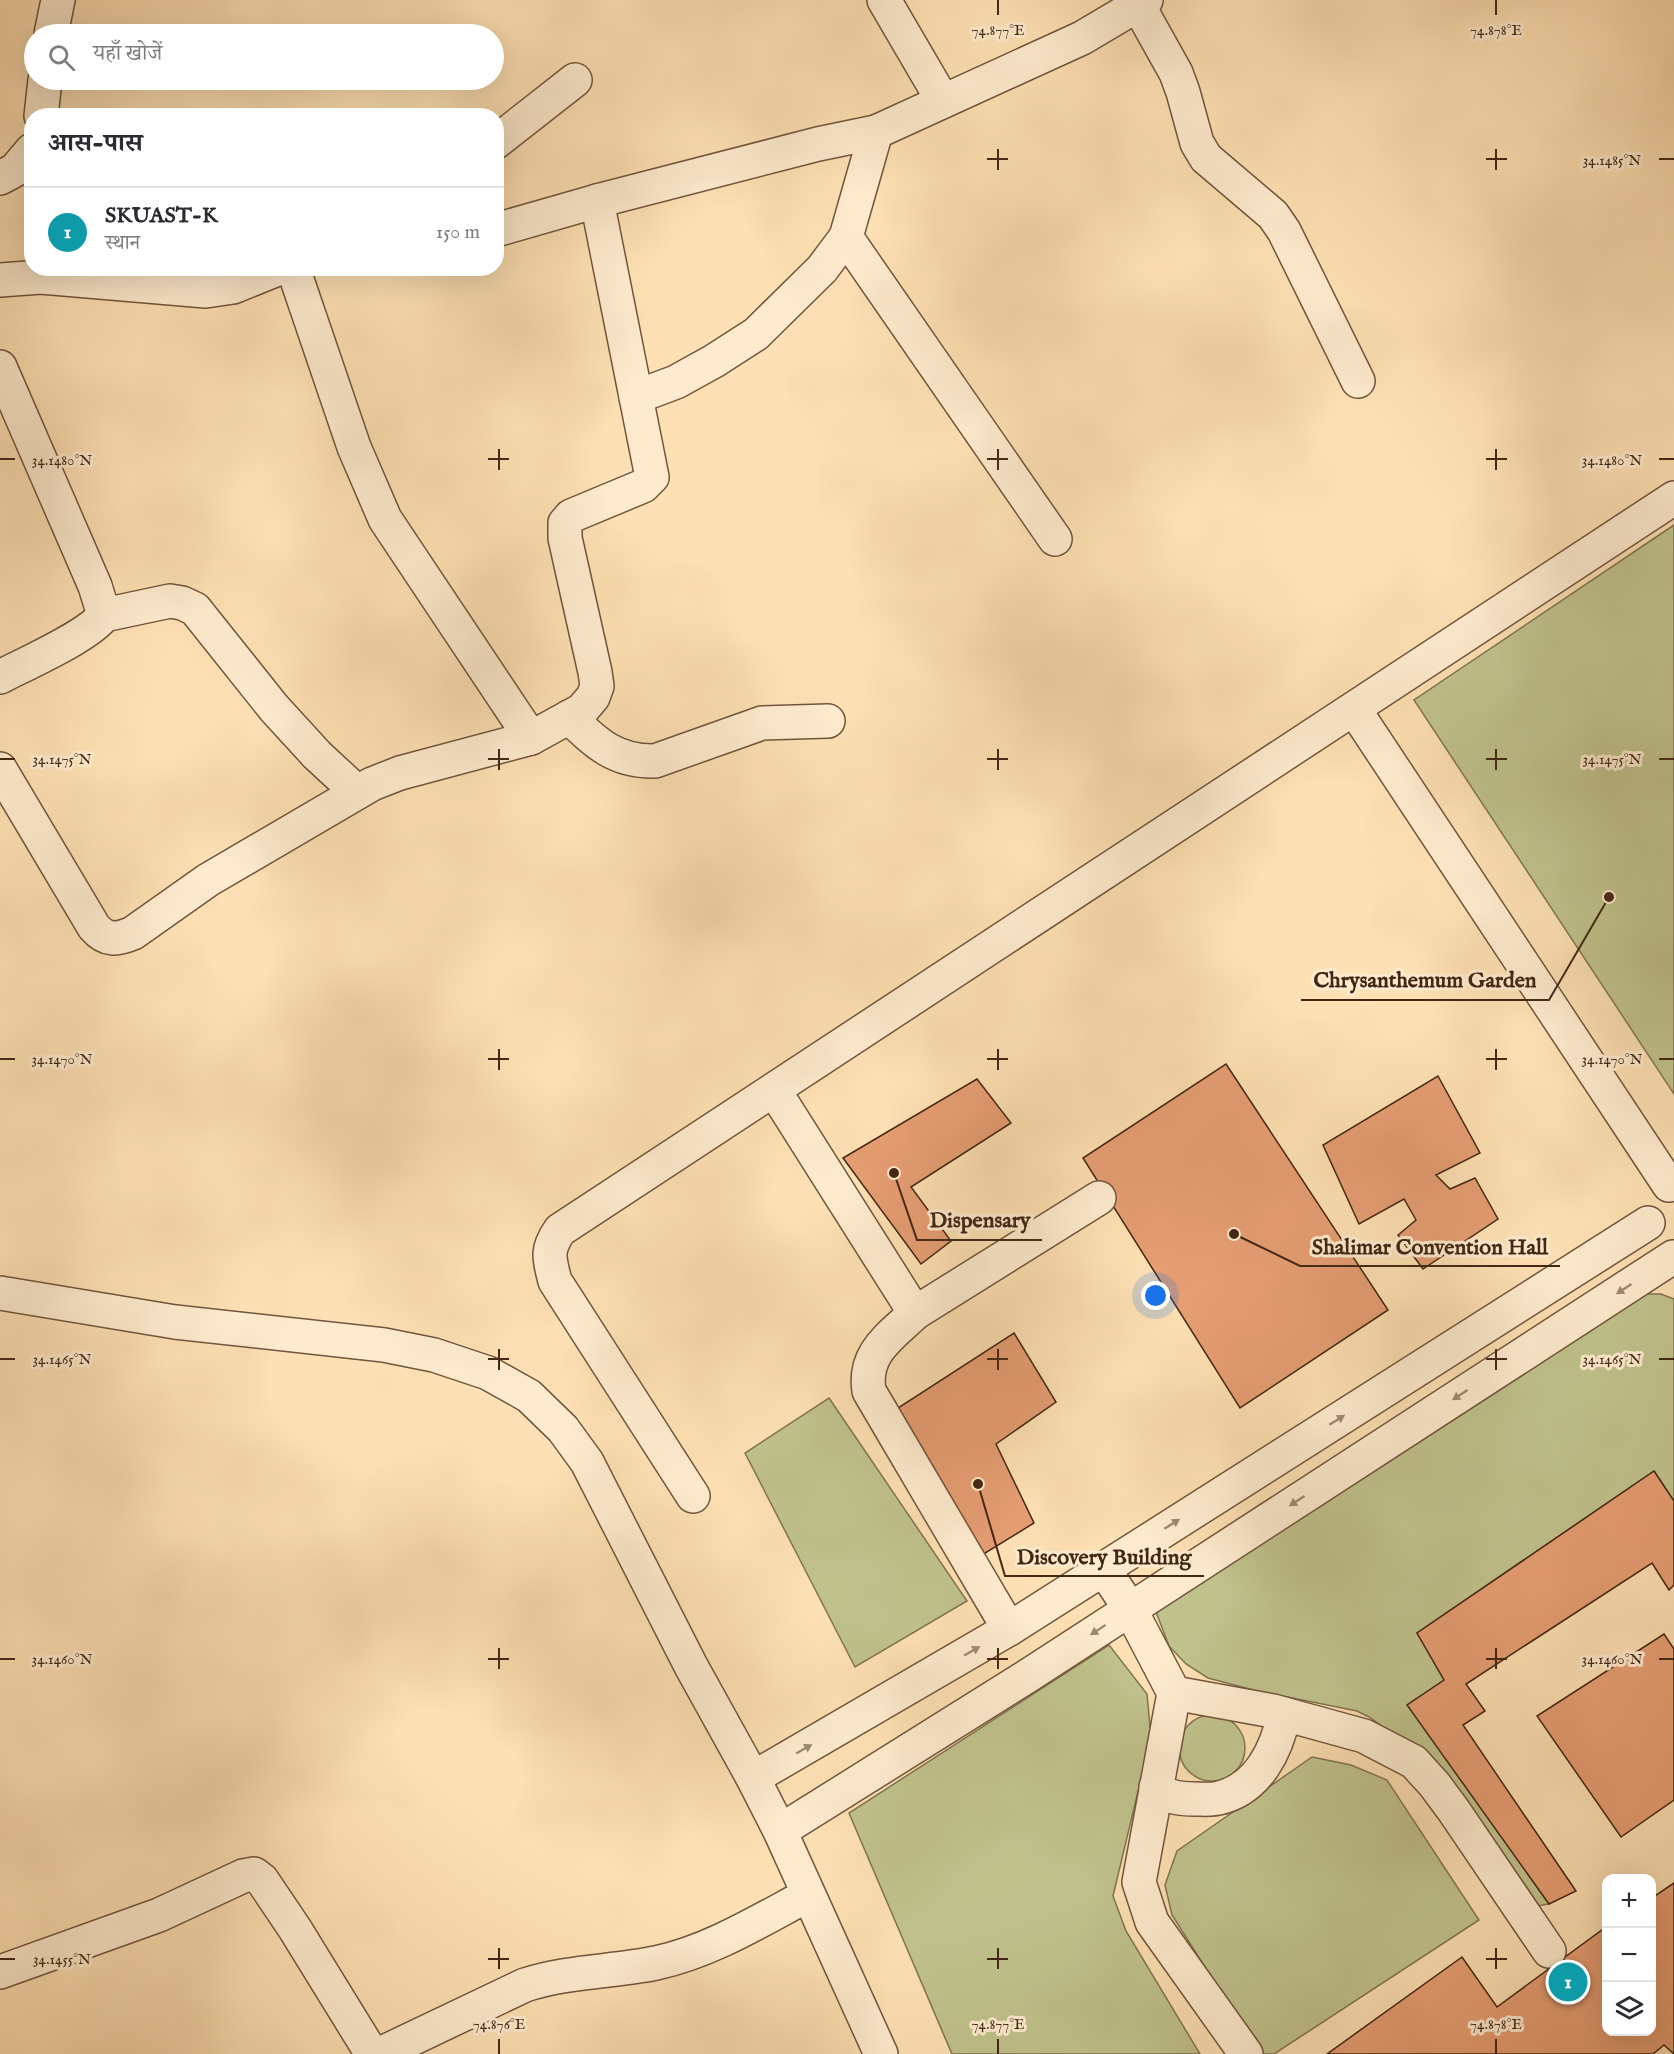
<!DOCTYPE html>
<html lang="hi">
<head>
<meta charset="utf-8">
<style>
	body { margin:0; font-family:"IM FELL English","Noto Serif Devanagari",serif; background:#f7f7f7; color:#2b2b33 }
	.controls { position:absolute; right:18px; bottom:18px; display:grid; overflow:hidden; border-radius:12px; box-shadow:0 6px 24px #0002 }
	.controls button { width:54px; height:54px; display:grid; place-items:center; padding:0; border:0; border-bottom:2px solid #e1e1e2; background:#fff; color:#2b2b33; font:30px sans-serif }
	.you { position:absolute; left:1156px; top:1296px; width:21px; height:21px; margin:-15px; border:4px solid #fff; border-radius:50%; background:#1a73e8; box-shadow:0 0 0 9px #1a73e833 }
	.badge { display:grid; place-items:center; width:39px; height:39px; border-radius:50%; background:#8f2418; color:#fff; font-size:20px; font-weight:700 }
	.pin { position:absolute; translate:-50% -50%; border:3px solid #fff; box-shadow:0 2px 6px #0006 }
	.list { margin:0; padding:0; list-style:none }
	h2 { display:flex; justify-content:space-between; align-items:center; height:78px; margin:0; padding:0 24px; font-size:26px }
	h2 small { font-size:20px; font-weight:400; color:#7c7c81 }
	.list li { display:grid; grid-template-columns:39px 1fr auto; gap:18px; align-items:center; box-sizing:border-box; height:90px; padding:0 24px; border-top:2px solid #e1e1e2 }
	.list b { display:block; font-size:22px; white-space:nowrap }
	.list p { margin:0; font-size:20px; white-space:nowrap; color:#7c7c81 }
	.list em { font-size:20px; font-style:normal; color:#7c7c81 }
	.icon { flex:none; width:33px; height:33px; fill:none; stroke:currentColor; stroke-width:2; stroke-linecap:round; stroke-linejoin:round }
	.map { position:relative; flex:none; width:1674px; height:2054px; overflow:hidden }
	.search { position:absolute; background:#fff; box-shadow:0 6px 24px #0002; left:24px; top:24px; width:480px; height:66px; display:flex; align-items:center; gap:15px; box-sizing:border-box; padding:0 21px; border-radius:33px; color:#7c7c81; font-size:22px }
	.panel { position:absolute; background:#fff; box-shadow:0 6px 24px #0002; left:24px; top:108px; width:480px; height:168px; border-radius:24px }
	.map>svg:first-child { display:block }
</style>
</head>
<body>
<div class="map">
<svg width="1674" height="2054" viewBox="0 0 1674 2054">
	<rect width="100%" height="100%" fill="#fde0b3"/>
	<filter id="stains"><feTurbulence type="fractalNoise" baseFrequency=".00333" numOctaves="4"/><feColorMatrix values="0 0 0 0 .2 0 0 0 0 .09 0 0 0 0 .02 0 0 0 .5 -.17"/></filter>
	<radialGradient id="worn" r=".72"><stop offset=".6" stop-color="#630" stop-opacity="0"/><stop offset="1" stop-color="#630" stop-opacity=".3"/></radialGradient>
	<!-- green -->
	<g fill="#c0c28c" stroke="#817450" stroke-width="1.5">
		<path d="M1674 525V1094L1414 700Z"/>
		<path d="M1646 1294H1661L1674 1299V1501L1654 1471 1417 1633 1444 1680 1408 1705 1549 1904 1530 1907 1417 1751 1369 1717 1357 1711 1257 1691 1208 1678 1186 1664 1169 1646 1153 1604Z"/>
		<path d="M829 1398 967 1601 855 1667 745 1453Z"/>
		<path d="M1109 1645 1147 1694 1151 1737 1113 1896 1126 1931 1200 2054H952L849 1813Z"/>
		<circle cx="1212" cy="1748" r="33"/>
		<path d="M1312 1757 1351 1765 1387 1780 1479 1920 1274 2054H1260L1172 1915 1165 1885 1177 1851Z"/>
	</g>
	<!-- building -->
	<g fill="#e69d72" stroke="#422715" stroke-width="1.5">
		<path d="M1226 1064 1388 1310 1240 1408 1083 1158Z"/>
		<path d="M1438 1076 1480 1153 1436 1175 1450 1189 1475 1178 1498 1219 1423 1269 1398 1235 1416 1220 1404 1199 1359 1224 1323 1145Z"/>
		<path d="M977 1079 1011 1123 911 1187 951 1241 921 1264 843 1158Z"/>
		<path d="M1014 1333 1056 1402 996 1444 1034 1523 982 1555 898 1408Z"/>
		<path d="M1654 1471 1674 1501V1585L1669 1590 1652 1563 1466 1684 1485 1711 1463 1725 1576 1891 1549 1904 1407 1705 1444 1680 1417 1633Z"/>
		<path d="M1664 1634 1674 1649V1800L1621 1837 1537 1716Z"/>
		<path d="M1674 1883V2054L1664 2045 1653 2054H1327L1462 1957 1497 2007 1606 1927V2032H1652V1898Z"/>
	</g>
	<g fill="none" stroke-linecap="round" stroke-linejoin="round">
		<!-- minor casing -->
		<g stroke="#71553c" stroke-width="36">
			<g id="minor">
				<path d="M884 0 943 101"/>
				<path d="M1138 5 1176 73 1183 92 1197 143 1206 158 1273 215 1284 231 1358 381"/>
				<path d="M51 34 58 0"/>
				<path d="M41 116 45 80"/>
				<path d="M496 142 575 80"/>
				<path d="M0 178 15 170 32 150"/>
				<path d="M496 230 597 201 818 144 876 132 1082 38 1146 0"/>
				<path d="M846 237 1055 539"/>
				<path d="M293 268 354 447 385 519 531 738"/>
				<path d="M0 280 41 277 206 291 233 287 280 268"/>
				<path d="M0 367 95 586 104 615C89 636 25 664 0 677"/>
				<path d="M636 397 676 382 714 361 756 334 822 269 846 237 876 132"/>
				<path d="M104 615 170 601 182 603 195 609 274 708 317 755 357 792"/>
				<path d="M1354 709 1669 1185"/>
				<path d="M569 717C596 743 615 762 655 761L762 723 828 721"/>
				<path d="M0 769 94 927C106 941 117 940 133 933L208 880 372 784 400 773 531 738 582 710 593 697 597 686 595 672 565 538V523L571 516 643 486 652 477 597 201"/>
				<path d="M774 1090 915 1313C890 1337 863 1353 869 1391L1009 1629"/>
				<path d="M0 1293 175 1322 384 1345 434 1355 488 1373 529 1396 563 1429 587 1462 691 1666 753 1778 780 1831 881 2054"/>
				<path d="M915 1313 1099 1198"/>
				<path d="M693 1496 555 1281C549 1258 546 1250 560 1230L1674 498"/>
				<path d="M1103 1568 1130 1609 1174 1693 1139 1882 1152 1922 1246 2054"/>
				<path d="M1174 1693 1273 1711 1364 1736 1414 1762 1434 1784 1454 1811 1549 1951"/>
				<path d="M753 1778 1009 1629 1648 1223"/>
				<path d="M1156 1787C1167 1798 1181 1799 1195 1799 1203 1799 1212 1800 1219 1798 1258 1789 1277 1750 1284 1714"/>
				<path d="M780 1831 1026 1677 1673 1257"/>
				<path d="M0 1972 159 1915 243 1876 254 1874 262 1880 295 1929 372 2054"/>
				<path d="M380 2054 525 1985C568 1971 612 1972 656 1963 711 1951 759 1921 808 1895"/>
			</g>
		</g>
		<!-- minor -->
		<use href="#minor" stroke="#feebce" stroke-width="33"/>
	</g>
	<!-- one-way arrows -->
	<defs><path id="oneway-solid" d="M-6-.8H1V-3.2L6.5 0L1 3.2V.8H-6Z" transform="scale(1.5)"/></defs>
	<g fill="#a08972">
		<use href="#oneway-solid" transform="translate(1624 1289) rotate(147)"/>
		<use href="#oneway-solid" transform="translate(1460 1395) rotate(147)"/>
		<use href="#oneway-solid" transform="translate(1337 1420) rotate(-32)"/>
		<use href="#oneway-solid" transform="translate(1297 1501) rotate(147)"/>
		<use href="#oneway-solid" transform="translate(1172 1524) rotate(-32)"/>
		<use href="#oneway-solid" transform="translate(1098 1630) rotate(147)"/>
		<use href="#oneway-solid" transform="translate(972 1651) rotate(-30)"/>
		<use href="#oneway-solid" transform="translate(804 1749) rotate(-30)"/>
	</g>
	<!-- ticks -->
	<path fill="none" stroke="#422715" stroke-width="2" d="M998 0V15M1496 0V15M998 149V170M1496 149V170M987 159H1008M1486 159H1507M1659 159H1674M499 449V470M998 449V470M1496 449V470M0 459H15M488 459H509M987 459H1008M1486 459H1507M1659 459H1674M499 749V770M998 749V770M1496 749V770M0 759H15M488 759H509M987 759H1008M1486 759H1507M1659 759H1674M499 1049V1070M998 1049V1070M1496 1049V1070M0 1059H15M488 1059H509M987 1059H1008M1486 1059H1507M1659 1059H1674M499 1349V1370M998 1349V1370M1496 1349V1370M0 1359H15M488 1359H509M987 1359H1008M1486 1359H1507M1659 1359H1674M499 1648V1669M998 1648V1669M1496 1648V1669M0 1659H15M488 1659H509M987 1659H1008M1486 1659H1507M1659 1659H1674M499 1948V1969M998 1948V1969M1496 1948V1969M0 1959H15M488 1959H509M987 1959H1008M1486 1959H1507M499 2039V2054M998 2039V2054M1496 2039V2054"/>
	<g font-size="15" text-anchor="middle" fill="#422715" stroke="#feebce" stroke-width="6" stroke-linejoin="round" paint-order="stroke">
		<text x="998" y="35">74.877°E</text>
		<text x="1496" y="35">74.878°E</text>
		<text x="1612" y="165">34.1485°N</text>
		<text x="62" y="465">34.1480°N</text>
		<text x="1612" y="465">34.1480°N</text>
		<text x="62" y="764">34.1475°N</text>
		<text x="1612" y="764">34.1475°N</text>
		<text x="62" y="1064">34.1470°N</text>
		<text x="1612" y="1064">34.1470°N</text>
		<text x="62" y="1364">34.1465°N</text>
		<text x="1612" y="1364">34.1465°N</text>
		<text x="62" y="1664">34.1460°N</text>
		<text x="1612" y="1664">34.1460°N</text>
		<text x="62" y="1964">34.1455°N</text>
		<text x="499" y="2029">74.876°E</text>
		<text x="998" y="2029">74.877°E</text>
		<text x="1496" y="2029">74.878°E</text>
	</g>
	<!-- callouts -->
	<path fill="none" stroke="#422715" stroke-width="2" d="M1609 897L1549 1000H1301M894 1173L917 1240H1042M1234 1234L1300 1266H1560M978 1484L1005 1576H1204"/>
	<g fill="#422715" stroke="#feebce" stroke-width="2">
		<circle cx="1609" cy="897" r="6"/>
		<circle cx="894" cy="1173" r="6"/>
		<circle cx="1234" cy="1234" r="6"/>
		<circle cx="978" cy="1484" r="6"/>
	</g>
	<g font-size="22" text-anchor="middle" font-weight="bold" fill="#422715" stroke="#feebce" stroke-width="6" stroke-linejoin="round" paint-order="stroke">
		<text x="1425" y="987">Chrysanthemum Garden</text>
		<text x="980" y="1227">Dispensary</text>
		<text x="1430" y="1254">Shalimar Convention Hall</text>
		<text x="1104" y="1564">Discovery Building</text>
	</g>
	<rect width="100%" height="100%" filter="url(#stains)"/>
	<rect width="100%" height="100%" fill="url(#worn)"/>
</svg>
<div class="controls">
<button>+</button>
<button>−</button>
<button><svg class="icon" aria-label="layers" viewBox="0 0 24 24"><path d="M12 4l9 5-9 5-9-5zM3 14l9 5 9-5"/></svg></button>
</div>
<div class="you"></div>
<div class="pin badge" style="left:1568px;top:1982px;background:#0f9aa8">1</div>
<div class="search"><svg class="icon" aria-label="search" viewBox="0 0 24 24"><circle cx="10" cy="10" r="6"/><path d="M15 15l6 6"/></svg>यहाँ खोजें</div>
<section class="panel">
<h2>आस-पास<small></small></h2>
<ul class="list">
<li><span class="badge" style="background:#0f9aa8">1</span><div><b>SKUAST-K</b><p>स्थान</p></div><em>150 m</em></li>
</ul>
</section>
</div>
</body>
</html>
